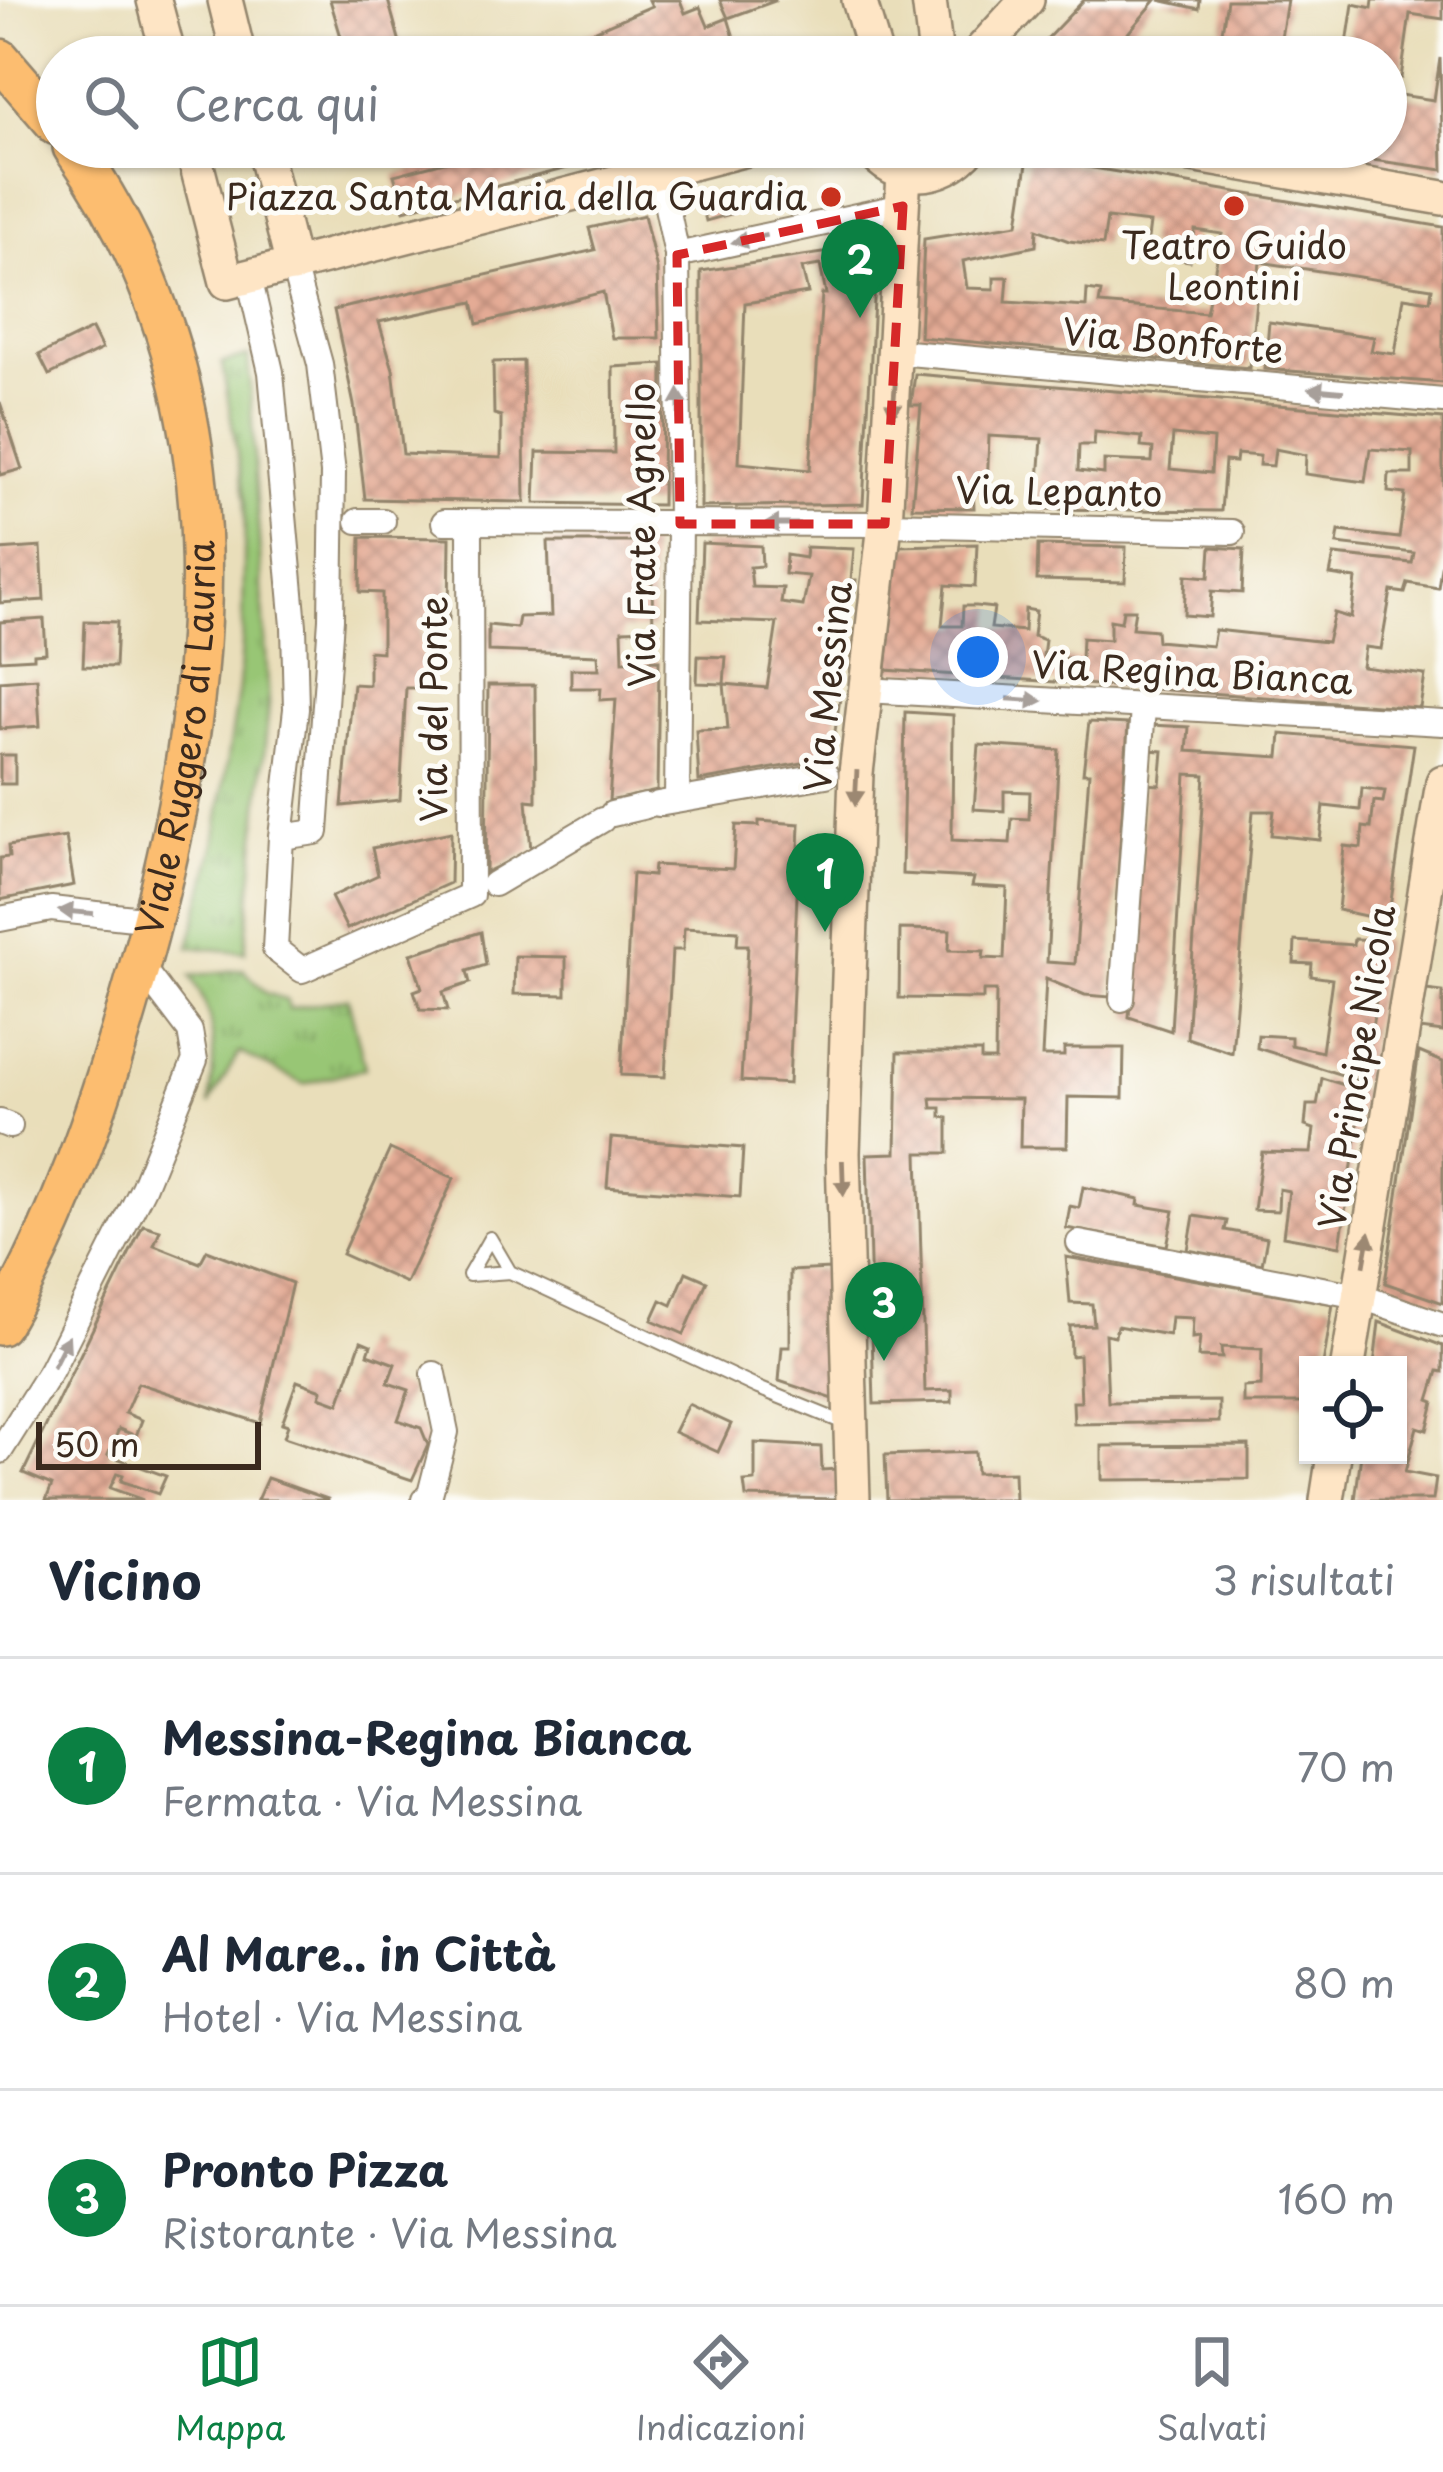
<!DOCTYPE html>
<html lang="it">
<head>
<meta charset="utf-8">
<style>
	body { margin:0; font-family:"Playpen Sans",sans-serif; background:#f2f2f3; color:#1f2937 }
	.controls { position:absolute; right:36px; bottom:36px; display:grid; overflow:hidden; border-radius:0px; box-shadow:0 3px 9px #0004 }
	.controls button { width:108px; height:108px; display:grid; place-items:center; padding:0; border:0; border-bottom:3px solid #e0e1e3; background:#fff; color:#1f2937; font:60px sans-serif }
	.scale { position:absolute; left:36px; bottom:30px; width:225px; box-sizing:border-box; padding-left:12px; border:6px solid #3b2a1e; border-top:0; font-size:33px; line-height:42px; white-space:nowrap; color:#3b2a1e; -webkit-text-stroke:9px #fdfcf7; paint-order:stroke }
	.you { position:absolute; left:978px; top:657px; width:42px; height:42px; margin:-30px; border:9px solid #fff; border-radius:50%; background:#1a73e8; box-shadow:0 0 0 18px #1a73e833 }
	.badge { display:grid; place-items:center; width:78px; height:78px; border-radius:50%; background:#0b8043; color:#fff; font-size:39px; font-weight:700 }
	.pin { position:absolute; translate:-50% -99px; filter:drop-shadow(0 3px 6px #0008) }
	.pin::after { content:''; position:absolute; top:63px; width:42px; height:36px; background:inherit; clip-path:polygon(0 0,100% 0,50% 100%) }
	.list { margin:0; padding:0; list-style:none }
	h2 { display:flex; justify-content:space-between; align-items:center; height:156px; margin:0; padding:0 48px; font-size:51px }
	h2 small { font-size:39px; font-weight:400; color:#747a83 }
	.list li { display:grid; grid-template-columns:78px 1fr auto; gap:36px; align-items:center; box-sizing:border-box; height:216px; padding:0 48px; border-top:3px solid #e0e1e3 }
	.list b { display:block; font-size:45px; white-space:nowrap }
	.list p { margin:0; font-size:39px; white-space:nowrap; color:#747a83 }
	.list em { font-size:39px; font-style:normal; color:#747a83 }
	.icon { flex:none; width:66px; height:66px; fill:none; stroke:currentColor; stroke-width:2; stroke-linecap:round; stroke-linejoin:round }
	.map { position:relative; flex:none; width:1443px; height:1500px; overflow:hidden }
	.search { position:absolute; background:#fff; box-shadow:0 3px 9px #0004; left:36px; right:36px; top:36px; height:132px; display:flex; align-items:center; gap:30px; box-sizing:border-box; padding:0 42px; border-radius:66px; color:#747a83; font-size:45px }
	.sheet { height:804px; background:#fff }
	nav { display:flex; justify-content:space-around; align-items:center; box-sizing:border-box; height:168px; border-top:3px solid #e0e1e3; background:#fff; font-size:33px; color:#747a83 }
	nav a { display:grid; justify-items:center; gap:6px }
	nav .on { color:#0b8043 }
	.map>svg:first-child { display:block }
</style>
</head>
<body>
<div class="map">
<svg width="1443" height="1500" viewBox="0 0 1443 1500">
	<defs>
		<pattern id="grass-tufts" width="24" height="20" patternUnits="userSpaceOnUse" patternTransform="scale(3)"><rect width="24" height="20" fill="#98c675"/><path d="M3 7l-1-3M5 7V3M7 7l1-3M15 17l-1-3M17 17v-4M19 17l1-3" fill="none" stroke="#7da15f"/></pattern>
		<pattern id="building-cross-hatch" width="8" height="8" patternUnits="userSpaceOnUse" patternTransform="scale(3)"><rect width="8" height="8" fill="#e4ab95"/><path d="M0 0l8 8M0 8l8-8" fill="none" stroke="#ba8b79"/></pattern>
	</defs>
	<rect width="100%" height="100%" fill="#fdfcf7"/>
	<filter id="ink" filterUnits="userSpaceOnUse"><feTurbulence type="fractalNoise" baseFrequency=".00833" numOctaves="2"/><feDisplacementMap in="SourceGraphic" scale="24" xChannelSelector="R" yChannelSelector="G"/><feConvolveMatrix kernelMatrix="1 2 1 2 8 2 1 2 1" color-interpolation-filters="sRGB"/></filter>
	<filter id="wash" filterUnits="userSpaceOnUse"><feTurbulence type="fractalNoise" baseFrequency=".004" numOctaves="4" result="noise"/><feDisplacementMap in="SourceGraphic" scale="48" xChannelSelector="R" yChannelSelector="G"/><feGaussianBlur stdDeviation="2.7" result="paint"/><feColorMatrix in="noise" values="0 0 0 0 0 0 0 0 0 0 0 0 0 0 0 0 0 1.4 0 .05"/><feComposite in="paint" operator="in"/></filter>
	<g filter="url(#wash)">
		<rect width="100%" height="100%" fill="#e9deba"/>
		<!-- grass -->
		<g fill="url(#grass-tufts)" stroke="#6a784a" stroke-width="3">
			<path d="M248 356 269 704 245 952 189 947 214 850 239 687 243 630 245 502 222 363Z"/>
			<path d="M243 969 266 993 287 1000 289 1009 348 998 365 1068 304 1084 239 1052 209 1105C216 1059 218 1016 190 976Z"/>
		</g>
		<g id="blocks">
			<!-- building -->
			<g fill="url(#building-cross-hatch)" fill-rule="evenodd">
				<path d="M330 0H388L404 57H347Z"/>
				<path d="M649 0H680L685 13 700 7 708 26 728 18 740 57H703L695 40 649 57H562L579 50 575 39 652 6Z"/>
				<path d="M720 0H775V1L728 18Z"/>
				<path d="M1084 0H1156L1108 57H1041L1043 43Z"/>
				<path d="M1159 0H1200L1199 9Z"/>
				<path d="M1227 0H1287L1278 57H1218Z"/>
				<path d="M1373 0H1443V19L1410 14 1401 78 1386 76V57H1345L1353 4 1372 8Z"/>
				<path d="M1440 58 1443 170 1302 150 1386 147V93L1434 100Z"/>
				<path d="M502 147H641V149L404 210 394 175Z"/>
				<path d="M1028 157 1443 227V383L1265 369 1269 322 1374 337 1371 351 1395 354 1404 297 1430 301 1432 288 1260 262 1249 368 920 337 924 239 1018 224ZM1107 218 1150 223 1147 246 1171 248 1169 258 1190 261 1195 230 1222 234 1206 313 1099 304 1101 292 1087 290 1086 307 1006 302 1008 277H994V289L967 288 963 261 1036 246 1037 229 1069 241 1103 245Z"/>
				<path d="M727 198 731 214 706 221 702 205Z"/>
				<path d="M644 215 657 270 659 338H612L603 292 478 324 473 302 379 322 393 369 403 454 501 458V416L494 414 493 362 523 361 525 502 365 499 354 405 334 310 595 250 589 228Z"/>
				<path d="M877 245 863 504 701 507V271ZM820 265 826 294H822L810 470 739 463 745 303 808 293 802 268Z"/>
				<path d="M92 329 102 349 49 375 39 355Z"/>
				<path d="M663 364 662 505 535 503 537 452 614 453 613 367Z"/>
				<path d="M915 374 1443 419V553L1438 588 1408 583 1405 593 1391 591 1381 649 1365 647 1362 667 1425 675 1420 708 886 670 899 546 977 544 975 587 946 585 942 626H962L963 606H976L994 608 991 628 1024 631 1025 609 1036 611 1033 636 1045 640 1043 656 1081 659 1082 638 1110 640V620L1121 622 1123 610H1135L1132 628 1156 630 1157 641 1212 646 1215 630 1327 642 1334 613 1351 618 1356 579 1330 575 1334 555 1412 563 1414 553 1337 544 1339 531 1399 538 1405 494 1388 492 1389 474H1412V452L1370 449 1365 482 1305 474 1306 455 1275 449 1273 466 1259 465 1260 456 1237 454 1236 462 1225 461 1221 511 1037 509 1042 439 989 436 987 491H973L974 508 912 507 921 405H911ZM1095 432 1142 437 1141 447 1153 448 1152 462 1104 460V474L1078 471 1079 445H1094ZM1173 435 1213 439 1211 473 1170 469Z"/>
				<path d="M0 402 22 469 0 475Z"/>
				<path d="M361 537 450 538 449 620 420 619 426 688H406L400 800 342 806 353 684 369 685V651L382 652V593L360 592Z"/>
				<path d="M548 542H651L653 629 622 630 623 661 659 660 657 791 609 801 616 699 600 700 601 688H571V669H599L598 655 488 651V625L517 628 519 617 551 616Z"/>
				<path d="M702 543 761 546 762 566 750 567 752 587 783 588 781 603 803 606 809 576 785 574 786 555 805 558 806 547 854 549 851 580H856L855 592 848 591 842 633 849 635 847 645 838 644 833 697 840 698 831 758 699 781 696 730 728 729 724 684 767 688 777 623 699 620Z"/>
				<path d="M1038 545 1126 547 1125 582 1037 580Z"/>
				<path d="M41 547 44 600 0 603V550Z"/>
				<path d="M1211 547 1244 549 1242 593 1212 591 1210 617 1184 615 1186 575 1209 577Z"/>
				<path d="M44 619 46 653 34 654V658L0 660V622Z"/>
				<path d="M85 621 117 622 115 667 83 666Z"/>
				<path d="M698 656 726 657 724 684 697 683Z"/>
				<path d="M37 678 40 726 0 729V681Z"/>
				<path d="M488 685H535L536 801 527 800 531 851 486 872Z"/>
				<path d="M905 712 953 715 952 840 1010 843 1012 818 1029 819 1030 792 1004 791V811L974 809 979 745 1059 750 1047 962 1075 964 1089 773H1083L1089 722 1128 724 1110 997 1085 995 1046 979 1042 1056H1064V1048H1124L1123 1098 1068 1097 1067 1147H1020L1021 1099 931 1098 932 1108H941V1117L948 1118V1153H918L925 1391 952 1390V1402L874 1404 867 1154 896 1153 898 1052H981V1060H995L996 991H983V999L899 998 900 929 950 930 949 950 984 951 983 958 1004 959 1007 888 972 886 974 878 902 874Z"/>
				<path d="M1150 725 1189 727 1187 751 1279 757 1281 734 1414 745 1388 921 1338 910 1344 846 1361 848 1363 827 1371 828 1374 801 1383 802 1385 791 1362 788 1360 810 1324 806 1320 840 1271 835 1274 811H1253L1232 1053 1187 1038 1205 775 1186 774 1171 1031 1129 1017 1145 784 1160 785 1163 751 1148 750Z"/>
				<rect x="0" y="755" width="15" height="29"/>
				<path d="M759 821 800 824 789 1084 741 1081 748 945H737L738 931 684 928 683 950H672L665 1077 621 1075 632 874 653 876 654 865 733 869 736 825 759 826Z"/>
				<path d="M451 832 450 883 347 929 331 897 378 875 372 848Z"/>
				<path d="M66 837 74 885 0 900V858L9 857 8 846Z"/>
				<path d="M481 932 486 965 467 971 470 983 443 992 448 1010 420 1009 414 991 422 988 411 954Z"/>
				<path d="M1354 939 1385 940 1364 1082 1257 1048 1258 1035 1291 1037V1045L1322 1052 1332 979 1311 976 1312 964 1294 963 1295 941 1353 945Z"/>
				<path d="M515 956 566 957V995L514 994Z"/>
				<path d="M1426 990 1443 992V1032L1420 1029Z"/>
				<path d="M1419 1052 1443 1062V1303L1385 1283Z"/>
				<path d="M1322 1078 1363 1091 1340 1246 1283 1236 1289 1191 1279 1189 1278 1211 1254 1210 1262 1152 1311 1153 1314 1129 1305 1126 1307 1105H1317Z"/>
				<path d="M611 1138 743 1148 740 1197 607 1187Z"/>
				<path d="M390 1149 454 1178 406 1283 342 1254Z"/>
				<path d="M1083 1187 1139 1199 1138 1205 1174 1211 1167 1246 1066 1228 1070 1206 1079 1208Z"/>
				<path d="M1194 1216 1227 1221 1225 1230 1267 1238 1262 1264 1188 1250Z"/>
				<path d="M143 1225 160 1230 154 1245 200 1263 207 1250 292 1283 260 1423 138 1383 125 1413 142 1420 136 1436 119 1429 108 1455 166 1476 158 1494 121 1481 123 1475 117 1473 110 1488 143 1500H46L52 1485 23 1473Z"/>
				<path d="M1066 1257 1333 1304 1323 1365H1308V1403H1243V1387L1261 1386 1262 1349 1221 1347 1222 1358 1198 1357 1200 1337 1192 1338 1193 1318 1171 1317 1169 1335 1117 1326 1115 1336 1105 1334 1108 1402 1219 1401V1422L1074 1424 1073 1402H1081L1079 1355 1071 1356 1070 1326 1094 1325 1092 1304 1070 1303Z"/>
				<path d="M830 1269 836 1400 779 1381 782 1347H790V1271Z"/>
				<path d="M686 1272 707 1281 684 1334 652 1320 661 1300 672 1305Z"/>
				<path d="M1379 1322 1443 1346V1372L1438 1371 1429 1400 1434 1402 1427 1430 1417 1427 1405 1472 1436 1478 1433 1500H1355L1361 1455H1398V1365H1374Z"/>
				<path d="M361 1341 371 1345 368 1354 395 1364 388 1383 409 1390 398 1420 421 1428 428 1445 412 1480 284 1437 288 1425 282 1423 297 1381 322 1390 320 1397 339 1404Z"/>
				<path d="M688 1404 731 1424 718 1452 674 1432Z"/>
				<path d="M755 1443 821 1447 822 1470 837 1469 838 1499 746 1497 744 1482 755 1481Z"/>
				<path d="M1249 1445V1479L1102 1480V1446Z"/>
				<path d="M975 1452 976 1473 1014 1472 1015 1500H887L885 1455Z"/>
				<path d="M267 1478 328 1499V1500H257Z"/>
			</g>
		</g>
	</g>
	<g filter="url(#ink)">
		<use href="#blocks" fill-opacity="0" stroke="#92846c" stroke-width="3"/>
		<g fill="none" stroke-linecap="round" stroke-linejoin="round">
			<!-- lane casing -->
			<g stroke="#92846c" stroke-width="16">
				<path id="lane" d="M510 1272 469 1275 490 1238 510 1272 758 1388 849 1425"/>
			</g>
			<!-- street casing -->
			<g stroke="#92846c" stroke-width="28">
				<g id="street">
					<path d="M659 169 677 255 680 524 677 799"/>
					<path d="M677 255 903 206"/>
					<path d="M249 277 271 372 294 626 296 709 281 837 275 949 302 970 471 895 470 523"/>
					<path d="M897 352 1443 401"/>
					<path d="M358 521H383"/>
					<path d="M444 522 885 524 1232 532"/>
					<path d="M866 690 1443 723"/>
					<path d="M658 804 826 775"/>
					<path d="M612 814 646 806"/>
					<path d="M281 837 316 832 331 619 333 473 320 364 293 266"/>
					<path d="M494 884 602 820"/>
					<path d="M0 919 51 909 152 920"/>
					<path d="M1122 999 1143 708"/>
					<path d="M0 1122 10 1126"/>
					<path d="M1079 1243 1359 1296 1443 1325"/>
					<path d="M0 1451 51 1370 143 1188 195 1060 190 1031 140 965"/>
					<path d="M424 1500 430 1494 446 1432 434 1374"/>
				</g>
			</g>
			<!-- secondary casing -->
			<g stroke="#92846c" stroke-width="38">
				<g id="secondary">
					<path d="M154 0 169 57"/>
					<path d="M225 0 239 57"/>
					<path d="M859 0 876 57"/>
					<path d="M929 0 936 56"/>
					<path d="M975 57 1027 0"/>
					<path d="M192 147 227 282 754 147"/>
					<path d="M263 147 293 266"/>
					<path d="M869 147C895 184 943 182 971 147"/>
					<path d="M1145 147 1443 198"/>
					<path d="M1348 1365 1443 782"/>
					<path d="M853 1500 843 1153 856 773 885 524 904 173"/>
					<path d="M1327 1500 1334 1455"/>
				</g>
			</g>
			<!-- primary casing -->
			<g stroke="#92846c" stroke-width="44">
				<g id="primary">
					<path d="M0 59 57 125"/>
					<path id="s1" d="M0 1325C59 1223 98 1110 131 996 214 712 255 404 73 147"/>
				</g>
			</g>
			<!-- lane -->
			<use href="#lane" stroke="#fff" stroke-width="12"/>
			<!-- street -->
			<use href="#street" stroke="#fff" stroke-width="24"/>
			<!-- secondary -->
			<use href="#secondary" stroke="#fee5c5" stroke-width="33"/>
			<!-- primary -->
			<use href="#primary" stroke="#fcbd6f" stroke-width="39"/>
		</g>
		<!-- one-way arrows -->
		<defs><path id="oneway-solid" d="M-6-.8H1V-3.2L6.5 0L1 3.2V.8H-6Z" transform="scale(3)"/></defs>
		<g fill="#a79f9a">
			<use href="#oneway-solid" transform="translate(749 239) rotate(168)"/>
			<use href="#oneway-solid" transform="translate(1326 390) rotate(-175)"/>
			<use href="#oneway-solid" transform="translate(679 407) rotate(-91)"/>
			<use href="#oneway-solid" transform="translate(782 524) rotate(180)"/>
			<use href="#oneway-solid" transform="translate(1025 700) rotate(4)"/>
			<use href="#oneway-solid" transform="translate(76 912) rotate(-175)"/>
			<use href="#oneway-solid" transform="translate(61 1351) rotate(-63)"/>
		</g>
		<g fill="#9c8872">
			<use href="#oneway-solid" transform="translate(894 400) rotate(94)"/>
			<use href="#oneway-solid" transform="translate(856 788) rotate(93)"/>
			<use href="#oneway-solid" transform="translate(843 1178) rotate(88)"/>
			<use href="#oneway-solid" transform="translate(1367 1249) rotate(-80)"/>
		</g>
	</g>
	<!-- marked area -->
	<path fill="none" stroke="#d62828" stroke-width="9" stroke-dasharray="24 15" stroke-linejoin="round" d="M903 206 885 524H680L677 255Z"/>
	<!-- markers -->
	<g fill="#c8321e" stroke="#fdfcf7" stroke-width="4.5">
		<circle cx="831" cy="197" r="12"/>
		<circle cx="1234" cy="206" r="12"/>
	</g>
	<g text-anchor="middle" stroke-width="10" stroke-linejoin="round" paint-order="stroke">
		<!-- poi labels -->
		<g font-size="36" fill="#3b2a1e" stroke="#fdfcf7" text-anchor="end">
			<text x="807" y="210">Piazza Santa Maria della Guardia</text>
			<text x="1234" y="259" text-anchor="middle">Teatro Guido<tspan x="1234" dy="41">Leontini</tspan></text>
		</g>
		<!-- street labels -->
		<g font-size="36" fill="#3b2a1e" stroke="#fdfcf7">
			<text transform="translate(1173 341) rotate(5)" y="13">Via Bonforte</text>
			<text transform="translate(1059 492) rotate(1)" y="13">Via Lepanto</text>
			<text transform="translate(642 535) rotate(-90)" y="13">Via Frate Agnello</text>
			<text transform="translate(1192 673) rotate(3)" y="13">Via Regina Bianca</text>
			<text transform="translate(828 687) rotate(-84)" y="13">Via Messina</text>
			<text transform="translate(434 709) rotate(-90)" y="13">Via del Ponte</text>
			<text dy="13" stroke="none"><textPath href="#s1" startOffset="618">Viale Ruggero di Lauria</textPath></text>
			<text transform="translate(1357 1067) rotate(-81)" y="13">Via Principe Nicola</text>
		</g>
	</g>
</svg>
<div class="controls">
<button><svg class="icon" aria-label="locate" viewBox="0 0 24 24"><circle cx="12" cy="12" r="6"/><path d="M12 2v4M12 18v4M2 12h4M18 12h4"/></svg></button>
</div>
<div class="scale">50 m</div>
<div class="you"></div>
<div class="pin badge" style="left:825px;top:932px">1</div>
<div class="pin badge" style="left:860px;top:318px">2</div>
<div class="pin badge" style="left:884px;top:1361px">3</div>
<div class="search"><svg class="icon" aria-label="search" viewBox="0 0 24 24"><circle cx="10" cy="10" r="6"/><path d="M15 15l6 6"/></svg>Cerca qui</div>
</div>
<section class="sheet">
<h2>Vicino<small>3 risultati</small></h2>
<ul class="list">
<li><span class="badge">1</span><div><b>Messina-Regina Bianca</b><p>Fermata · Via Messina</p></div><em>70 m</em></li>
<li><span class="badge">2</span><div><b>Al Mare.. in Città</b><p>Hotel · Via Messina</p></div><em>80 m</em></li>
<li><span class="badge">3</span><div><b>Pronto Pizza</b><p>Ristorante · Via Messina</p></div><em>160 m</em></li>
</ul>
</section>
<nav>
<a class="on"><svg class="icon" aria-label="map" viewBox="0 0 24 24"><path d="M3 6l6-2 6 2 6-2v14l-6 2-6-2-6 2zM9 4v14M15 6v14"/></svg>Mappa</a>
<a><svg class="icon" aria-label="directions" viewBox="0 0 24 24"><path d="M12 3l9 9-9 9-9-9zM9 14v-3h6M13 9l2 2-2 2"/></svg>Indicazioni</a>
<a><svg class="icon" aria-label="saved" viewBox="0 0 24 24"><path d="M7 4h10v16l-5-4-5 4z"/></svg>Salvati</a>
</nav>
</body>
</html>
